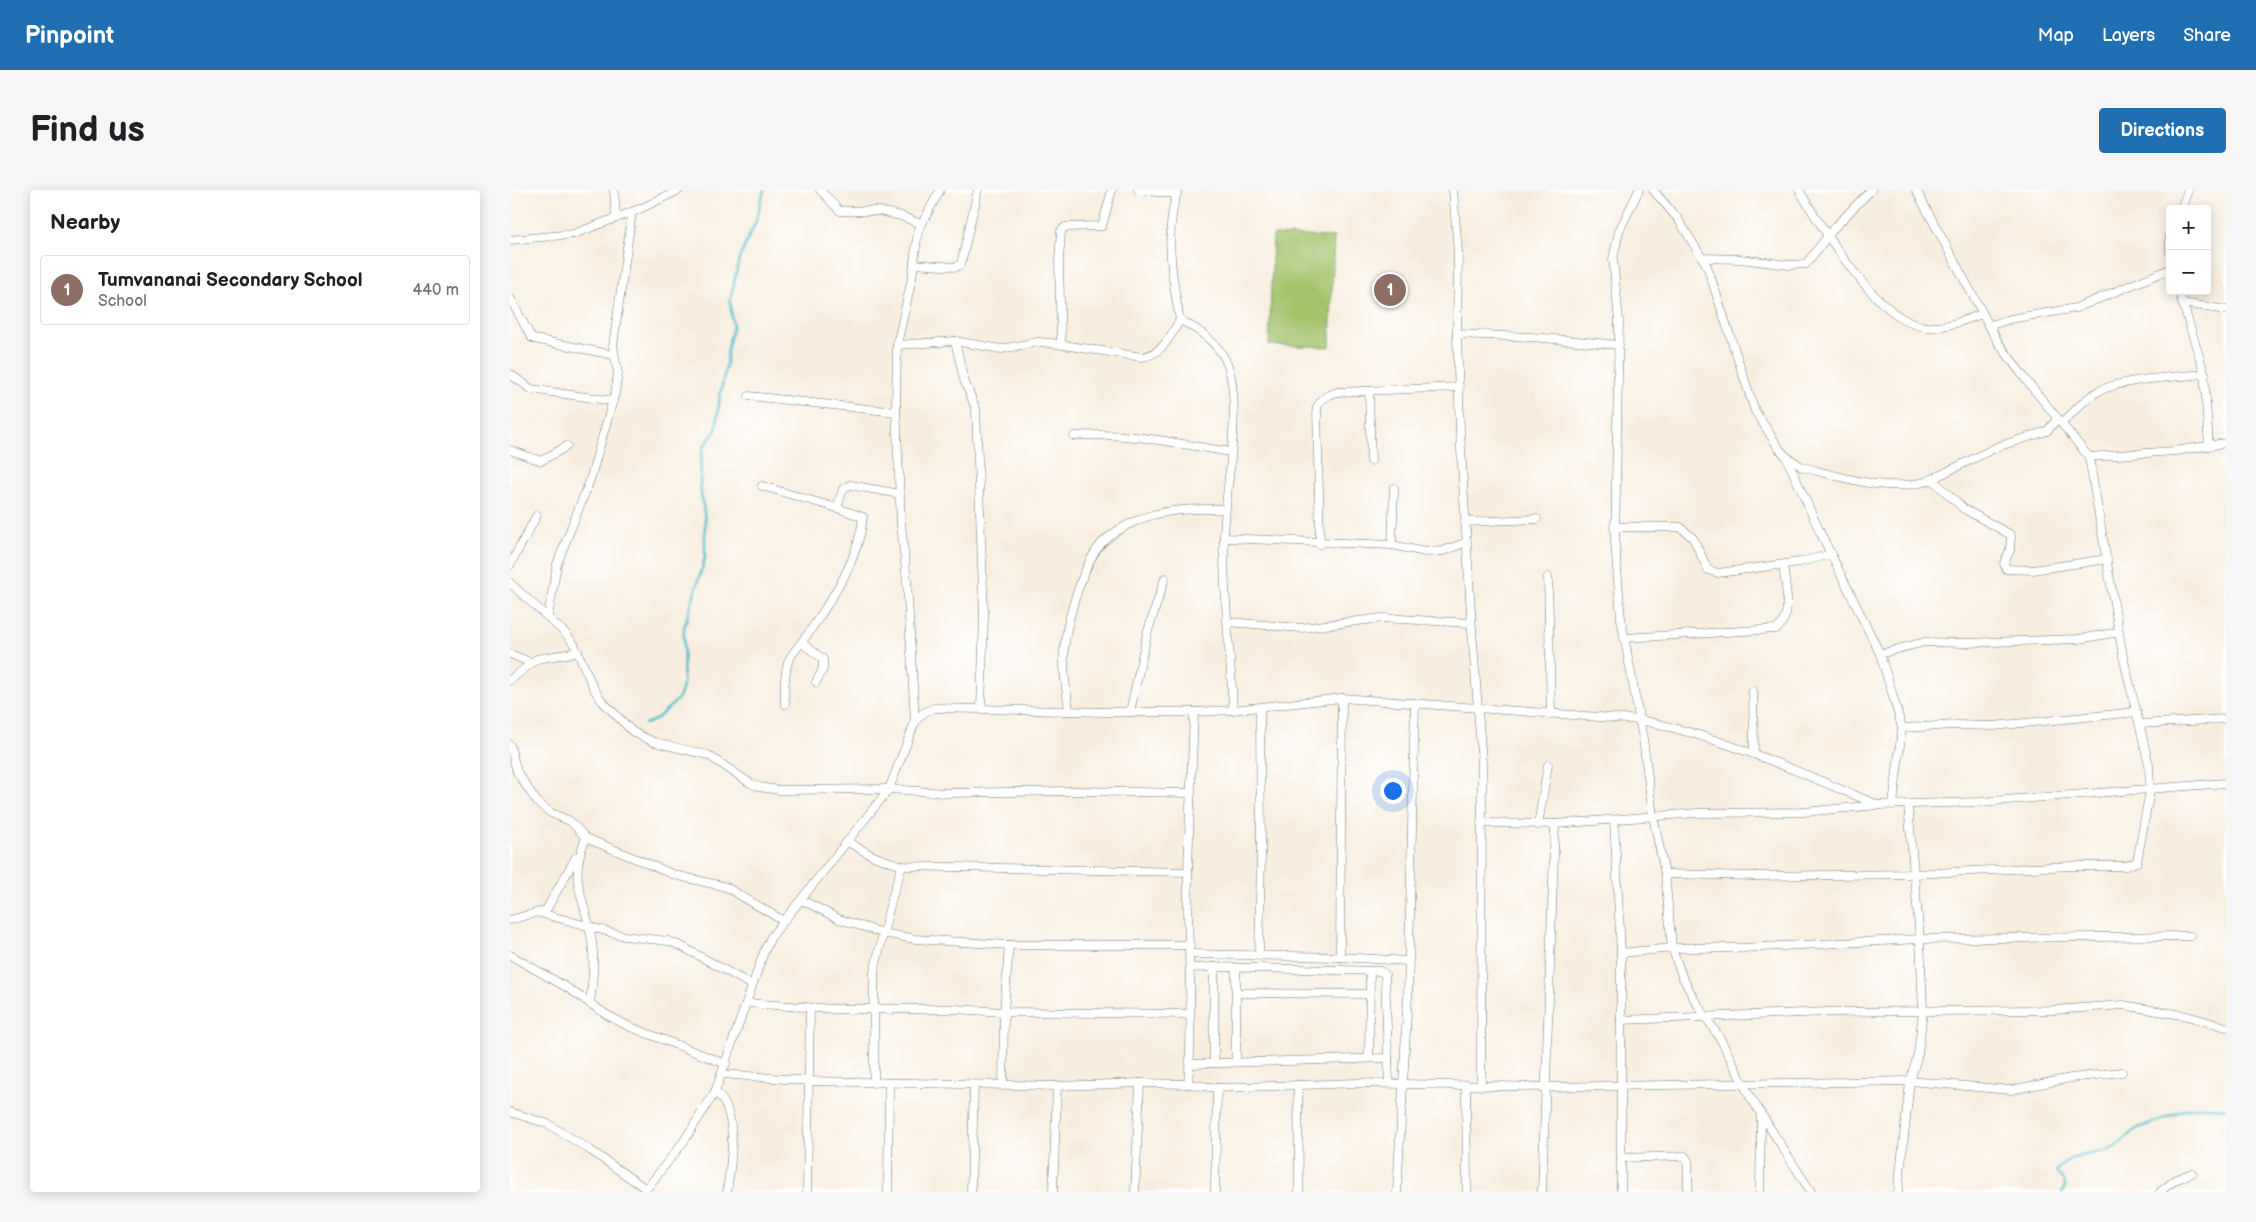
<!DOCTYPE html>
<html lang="en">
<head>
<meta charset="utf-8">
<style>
	body { margin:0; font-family:"Balsamiq Sans",sans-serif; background:#f6f6f6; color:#202124 }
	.controls { position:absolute; right:15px; top:15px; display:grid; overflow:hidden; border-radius:5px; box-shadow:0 2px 12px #0003 }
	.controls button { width:45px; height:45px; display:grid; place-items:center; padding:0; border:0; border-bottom:1px solid #e0e0e0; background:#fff; color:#202124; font:25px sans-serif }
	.you { position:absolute; left:882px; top:600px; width:18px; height:18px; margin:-12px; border:4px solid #fff; border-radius:50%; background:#1a73e8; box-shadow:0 0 0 8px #1a73e833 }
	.badge { display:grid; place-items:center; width:32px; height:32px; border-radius:50%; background:#1f6fb2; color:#fff; font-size:16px; font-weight:700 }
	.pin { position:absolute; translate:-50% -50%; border:2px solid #fff; box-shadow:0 1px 5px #0006 }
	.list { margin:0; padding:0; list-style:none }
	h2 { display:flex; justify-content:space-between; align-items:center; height:65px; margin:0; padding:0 20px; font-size:21px }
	h2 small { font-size:16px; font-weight:400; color:#757577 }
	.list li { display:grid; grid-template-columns:32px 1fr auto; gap:15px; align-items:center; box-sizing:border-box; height:70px; margin:0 10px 10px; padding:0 10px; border:1px solid #e0e0e0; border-radius:5px }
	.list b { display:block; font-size:19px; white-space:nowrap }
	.list p { margin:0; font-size:16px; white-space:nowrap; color:#757577 }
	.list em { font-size:16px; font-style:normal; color:#757577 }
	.map { position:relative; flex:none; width:1716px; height:1002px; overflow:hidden; border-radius:5px }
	header { display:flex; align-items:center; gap:30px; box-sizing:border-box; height:70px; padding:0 25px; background:#1f6fb2; color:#fff }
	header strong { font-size:24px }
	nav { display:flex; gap:28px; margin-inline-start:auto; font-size:18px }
	.intro { display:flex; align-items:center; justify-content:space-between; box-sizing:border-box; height:120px; padding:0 30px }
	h1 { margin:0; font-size:35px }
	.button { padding:12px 22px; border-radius:5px; background:#1f6fb2; color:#fff; font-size:18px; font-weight:700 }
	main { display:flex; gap:30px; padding:0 30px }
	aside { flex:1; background:#fff; border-radius:5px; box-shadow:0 2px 12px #0003 }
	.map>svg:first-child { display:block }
</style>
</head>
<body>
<header>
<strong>Pinpoint</strong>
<nav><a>Map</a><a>Layers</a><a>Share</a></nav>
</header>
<div class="intro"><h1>Find us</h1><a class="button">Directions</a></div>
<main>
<aside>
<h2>Nearby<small></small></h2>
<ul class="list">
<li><span class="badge" style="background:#8d6e63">1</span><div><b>Tumvananai Secondary School</b><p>School</p></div><em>440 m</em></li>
</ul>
</aside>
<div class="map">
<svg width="1716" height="1002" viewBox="0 0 1716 1002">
	<rect width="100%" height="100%" fill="#fff"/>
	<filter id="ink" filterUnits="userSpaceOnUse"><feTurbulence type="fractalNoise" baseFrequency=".02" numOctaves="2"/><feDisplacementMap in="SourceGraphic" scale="10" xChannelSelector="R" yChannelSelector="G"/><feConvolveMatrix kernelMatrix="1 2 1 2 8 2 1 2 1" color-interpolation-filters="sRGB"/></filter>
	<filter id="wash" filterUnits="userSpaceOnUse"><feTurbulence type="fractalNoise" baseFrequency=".0096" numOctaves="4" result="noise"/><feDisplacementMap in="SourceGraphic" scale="20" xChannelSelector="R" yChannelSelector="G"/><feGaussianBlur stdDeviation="1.12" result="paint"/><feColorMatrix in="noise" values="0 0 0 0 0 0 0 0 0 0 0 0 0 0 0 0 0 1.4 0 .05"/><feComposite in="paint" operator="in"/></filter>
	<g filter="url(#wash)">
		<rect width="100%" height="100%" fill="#f8eedf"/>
		<!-- green -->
		<path fill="#a2c36b" stroke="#608050" d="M763 45 824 47 820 157 759 155Z"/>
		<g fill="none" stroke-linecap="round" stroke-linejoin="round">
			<!-- stream -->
			<g stroke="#53c0cd" stroke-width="2.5">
				<path d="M135 534 145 530 163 514 170 506 173 496 174 438 195 368V330L190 295 191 271 193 258 206 240 210 206 217 171V160L223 136 220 112 229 69 246 31 254 0"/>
				<path d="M1552 1002 1555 997 1554 991 1546 982C1554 964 1585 965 1601 959 1610 955 1617 945 1625 940 1632 935 1642 934 1650 930 1679 917 1684 914 1716 919"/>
			</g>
		</g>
	</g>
	<g filter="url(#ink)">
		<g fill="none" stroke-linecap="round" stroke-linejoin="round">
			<!-- street casing -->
			<g stroke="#6b7b70" stroke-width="9">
				<g id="street">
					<path d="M104 0 106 28"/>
					<path d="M310 0 330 21H369L391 26 411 34"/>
					<path d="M628 0 666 4"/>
					<path d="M668 0C654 40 662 89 670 130 690 140 710 154 718 176 733 221 714 301 714 350 713 407 721 464 723 520"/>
					<path d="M943 0 948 63 947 144 950 242 962 440 972 573 971 896"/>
					<path d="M1129 0 1109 41 1103 69 1109 131 1105 352 1111 429 1133 549 1143 626 1155 684 1162 758 1172 786 1184 809 1211 850 1239 905 1301 1002"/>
					<path d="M1143 0 1168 29 1197 76 1245 221 1270 260 1276 266 1292 277C1332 287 1378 303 1418 291L1487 257 1537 241 1548 228"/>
					<path d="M1289 0C1312 38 1369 133 1416 137 1435 139 1454 130 1472 124"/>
					<path d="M1671 19 1678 0"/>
					<path d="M1660 44V62"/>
					<path d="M0 50 64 44 132 18 169 0"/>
					<path d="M1193 68 1230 69 1279 75 1296 74 1324 38 1361 0"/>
					<path d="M404 74 446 77 451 74 468 0"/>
					<path d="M1669 101 1694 182 1699 256"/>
					<path d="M0 108 21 147 24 149 104 165"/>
					<path d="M1672 113 1716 120"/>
					<path d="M1478 136 1500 129 1566 118 1660 79"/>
					<path d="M947 144 1022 147 1109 155"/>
					<path d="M445 151 491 159 528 152 540 153 632 167C653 164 660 146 670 130"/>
					<path d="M551 154 549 71 551 41 555 37 592 36 602 0"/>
					<path d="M387 155 445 151 454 190 466 219 474 425 471 518"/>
					<path d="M0 184 21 199 103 211"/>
					<path d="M859 201 861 271"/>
					<path d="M239 206 386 222"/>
					<path d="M1552 233C1563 223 1574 209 1587 202 1613 188 1665 187 1695 184"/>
					<path d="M564 246C617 241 668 254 721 262"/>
					<path d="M0 260 31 271 57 256"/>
					<path d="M1579 267 1665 261 1716 253"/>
					<path d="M1277 269 1310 342 1370 464 1383 506 1392 538 1383 615"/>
					<path d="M1422 289 1454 319 1501 345 1500 360 1494 373 1496 379 1523 380 1597 369"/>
					<path d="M252 296 327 318 353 327C349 370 323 407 300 441 293 451 283 461 278 472 274 486 274 500 275 514"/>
					<path d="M327 318 333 299 340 295 390 304"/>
					<path d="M955 332 1027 329"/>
					<path d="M1104 337H1170L1183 348 1198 380 1208 383 1290 372 1322 364"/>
					<path d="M714 348 882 355 915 362 933 361 957 352"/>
					<path d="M810 354 807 217C813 207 817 205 828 202L949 197"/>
					<path d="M882 355 884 298"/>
					<path d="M0 375 27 325"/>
					<path d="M1038 387 1041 524"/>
					<path d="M0 393 56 444 64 454 84 499 92 511 123 542 144 552 198 565 240 593 249 597 269 600 379 599 435 603 564 601 681 603"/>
					<path d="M38 427 47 374 80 290 105 203 108 184 103 156 122 22"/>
					<path d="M718 432 791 438 872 428 961 433"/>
					<path d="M1114 448 1267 439C1284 424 1275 396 1273 375"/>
					<path d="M292 453 313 469V479L306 492"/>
					<path d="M0 464 20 472"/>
					<path d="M1370 464 1414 452 1455 453 1569 449 1609 442"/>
					<path d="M0 490 27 469 68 462"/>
					<path d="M1243 501 1244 564"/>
					<path d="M559 521C557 503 553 483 554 464 555 435 572 376 591 354 600 345 614 336 626 331 653 318 686 319 715 319"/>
					<path d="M620 522 637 444 655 388"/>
					<path d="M405 532 397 391 391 334 386 218 387 155 402 88 408 41 430 0"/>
					<path d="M1630 534 1716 529"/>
					<path d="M1392 538 1445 535 1483 536 1627 522"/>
					<path d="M0 555 7 582 27 612 41 623 60 631 76 648 165 685 216 697 272 730"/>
					<path d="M1398 615 1404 684 1561 676H1616L1627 672 1640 600 1639 575 1613 466 1579 267 1516 190 1488 152 1406 0"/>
					<path d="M1104 630 1111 763V1002"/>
					<path d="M971 633 1045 634 1187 623 1293 622 1368 615 1470 612 1716 593"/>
					<path d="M1028 635 1038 575"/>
					<path d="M76 648C56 691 77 711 82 752 85 773 82 794 80 814"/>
					<path d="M338 652 363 666 392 676 678 682"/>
					<path d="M1155 684 1246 686 1404 684 1410 749 1413 821 1408 864 1400 891 1388 1002"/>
					<path d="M292 710 329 729 373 743 405 749 499 755H680"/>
					<path d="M30 723 114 746 158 751 171 756 242 795"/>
					<path d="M0 730 36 720 66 667"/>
					<path d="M1111 763 1162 758H1232L1410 749 1681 746"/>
					<path d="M680 764 830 767 898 771"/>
					<path d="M0 765 56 797 97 825 118 836 216 874"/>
					<path d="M749 766 751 663 750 518"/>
					<path d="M830 767 832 508"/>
					<path d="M704 777V873"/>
					<path d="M680 778 704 777 870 781 875 784 879 893"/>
					<path d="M726 803 859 804"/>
					<path d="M236 813 324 819H444L494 822 679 824"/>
					<path d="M1111 830 1318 822 1543 820 1613 815 1677 826 1716 837"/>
					<path d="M859 868 860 781"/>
					<path d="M726 872V778"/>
					<path d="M680 874 878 868"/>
					<path d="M212 884 300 891 547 896 630 893 678 894 707 898 848 893 1036 897 1400 891 1501 900 1561 888 1612 882"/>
					<path d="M364 893V782L381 711 392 676"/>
					<path d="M678 894C683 837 679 776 678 719 677 654 682 587 684 522"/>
					<path d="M788 895 789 1002"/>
					<path d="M956 895 957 1002"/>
					<path d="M493 896 494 822 499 755"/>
					<path d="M205 902C230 921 221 973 217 1002"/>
					<path d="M0 922 38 934 80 960 136 999"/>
					<path d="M1111 968 1175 966 1178 971V1002"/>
					<path d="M134 1002 174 951 205 902 254 762 261 747 379 599 405 532 413 523 424 518 596 522H684L723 520 832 508 1130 530C1213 547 1291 583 1368 615"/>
					<path d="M297 1002 300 818"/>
					<path d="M378 1002 379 893"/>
					<path d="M461 1002 464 896"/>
					<path d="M543 1002 547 896"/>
					<path d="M625 1002 630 893"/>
					<path d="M705 1002 707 898"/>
					<path d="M887 1002 898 805 905 513"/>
					<path d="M1032 1002 1045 634"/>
					<path d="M1250 1002 1251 927"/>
					<path d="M1650 1002 1665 990 1682 983"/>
				</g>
			</g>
			<!-- street -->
			<use href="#street" stroke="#fff" stroke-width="8"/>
		</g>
	</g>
</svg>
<div class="controls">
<button>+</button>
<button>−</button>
</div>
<div class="you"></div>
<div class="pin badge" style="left:880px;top:100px;background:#8d6e63">1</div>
</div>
</main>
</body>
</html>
